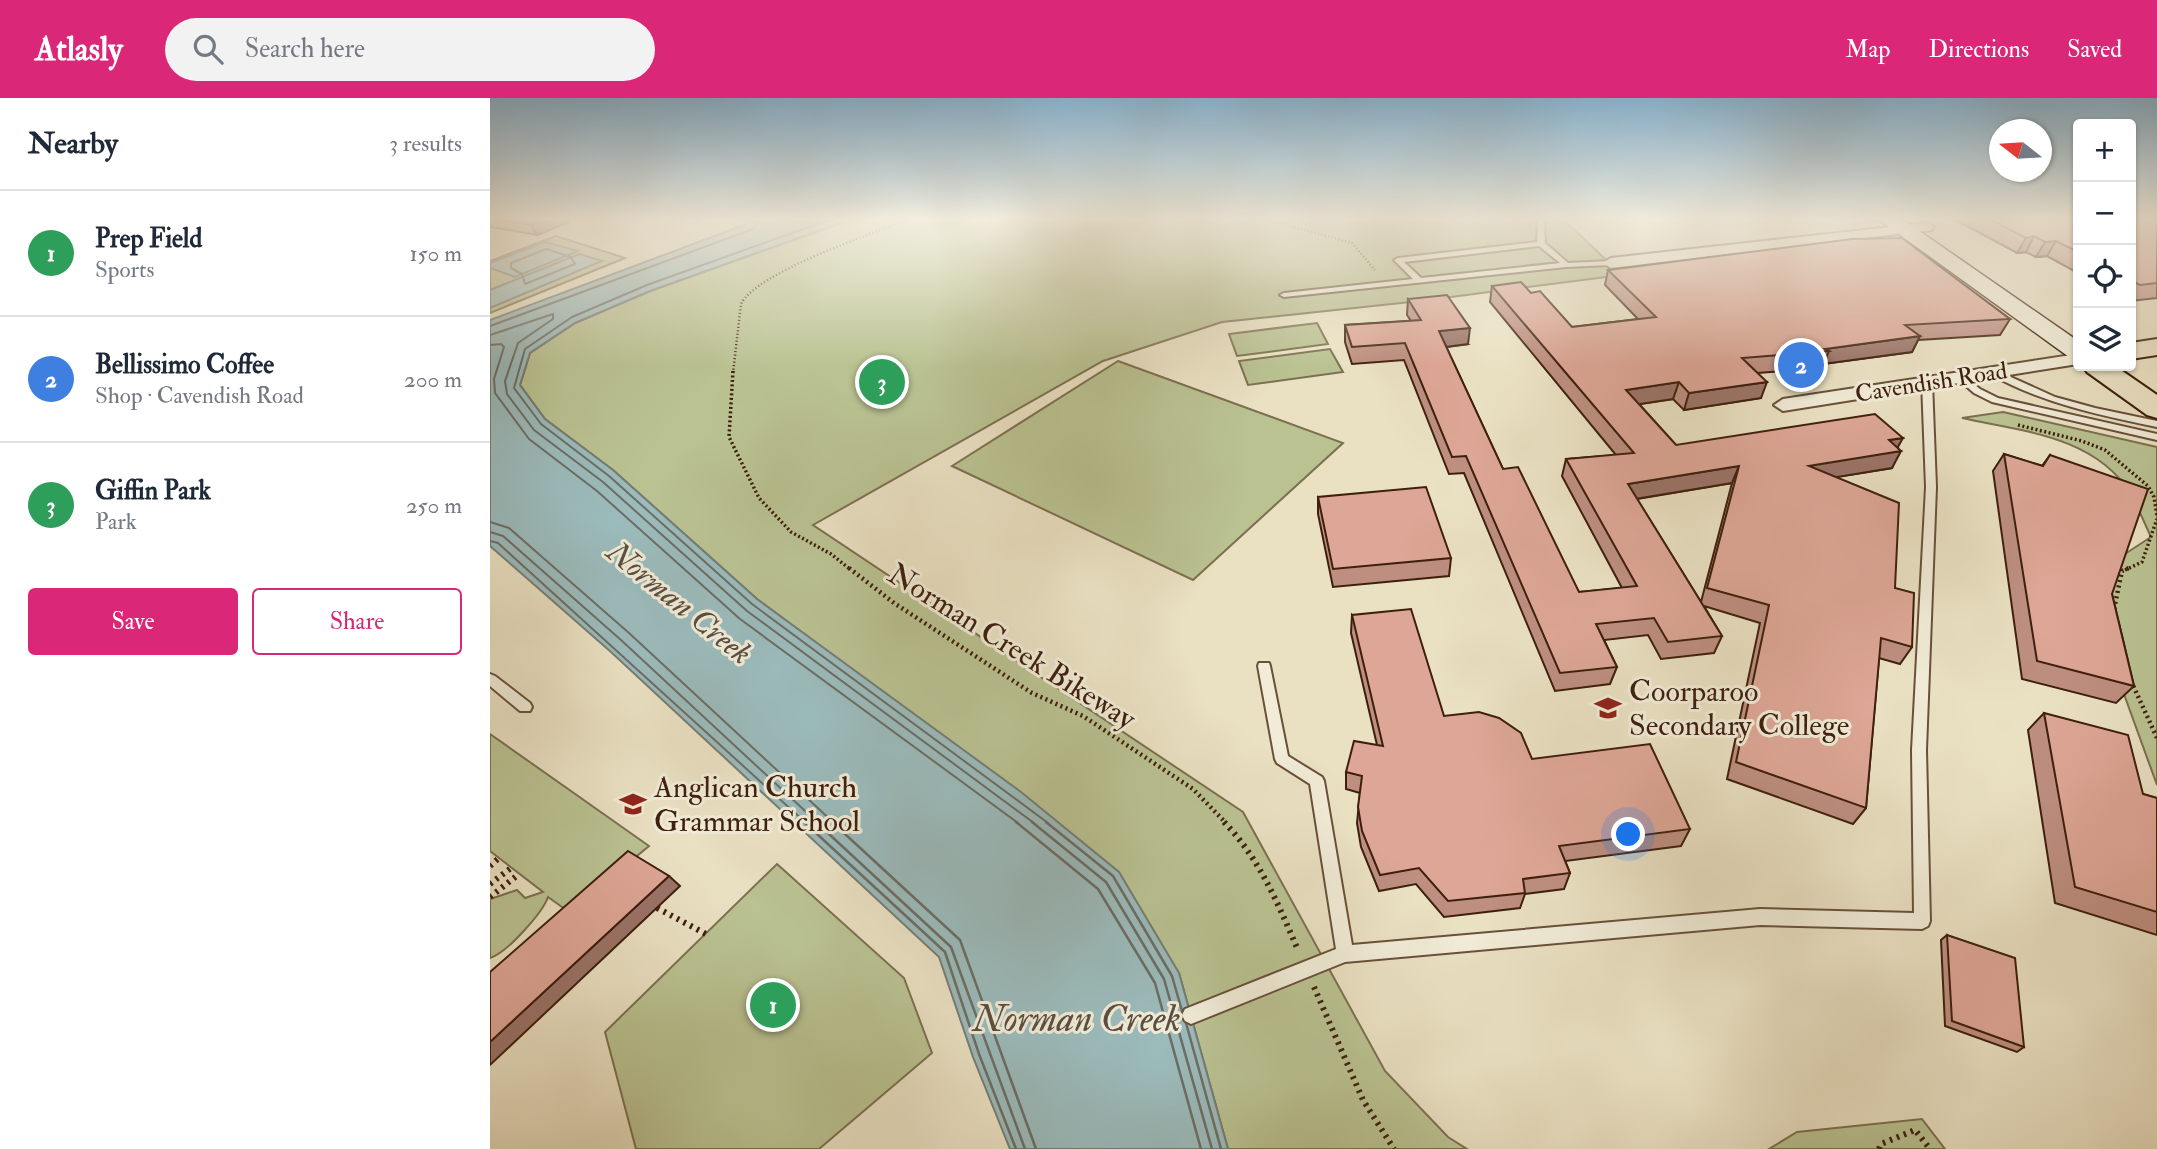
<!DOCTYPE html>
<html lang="en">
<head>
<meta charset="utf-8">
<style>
	body { margin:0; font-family:"IM FELL Double Pica",serif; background:#f2f2f3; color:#1f2937 }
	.controls { position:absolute; right:21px; top:21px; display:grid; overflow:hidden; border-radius:7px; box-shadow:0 2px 5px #0004 }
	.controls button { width:63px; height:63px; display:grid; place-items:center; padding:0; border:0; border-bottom:2px solid #e0e1e3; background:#fff; color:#1f2937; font:35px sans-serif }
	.compass { position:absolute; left:1499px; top:21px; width:63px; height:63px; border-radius:50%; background:#fff; box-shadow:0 2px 5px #0004; rotate:287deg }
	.you { position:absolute; left:1139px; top:737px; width:24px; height:24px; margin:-18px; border:5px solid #fff; border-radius:50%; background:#1a73e8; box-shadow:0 0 0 10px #1a73e833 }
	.badge { display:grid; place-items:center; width:46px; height:46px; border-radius:50%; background:#db2777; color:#fff; font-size:23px; font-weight:700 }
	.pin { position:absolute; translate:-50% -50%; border:4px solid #fff; box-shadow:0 2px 7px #0006 }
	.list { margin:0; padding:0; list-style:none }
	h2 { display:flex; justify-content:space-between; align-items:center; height:91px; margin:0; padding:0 28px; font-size:30px }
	h2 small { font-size:23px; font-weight:400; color:#747a83 }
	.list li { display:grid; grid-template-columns:46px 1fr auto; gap:21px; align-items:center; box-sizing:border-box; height:126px; padding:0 28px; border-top:2px solid #e0e1e3 }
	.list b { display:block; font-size:26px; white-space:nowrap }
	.list p { margin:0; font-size:23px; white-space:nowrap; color:#747a83 }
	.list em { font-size:23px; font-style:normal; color:#747a83 }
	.actions { display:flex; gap:14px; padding:21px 28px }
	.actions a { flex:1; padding:16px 0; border:2px solid #db2777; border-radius:7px; text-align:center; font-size:24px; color:#db2777 }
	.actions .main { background:#db2777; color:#fff }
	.icon { flex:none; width:38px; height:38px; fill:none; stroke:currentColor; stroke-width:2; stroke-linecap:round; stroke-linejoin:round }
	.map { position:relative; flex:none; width:1667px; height:1051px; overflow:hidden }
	header { display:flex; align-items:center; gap:42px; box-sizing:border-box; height:98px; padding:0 35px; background:#db2777; color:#fff }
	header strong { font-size:33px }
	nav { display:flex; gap:38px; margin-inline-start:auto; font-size:24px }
	.search { width:490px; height:63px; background:#f2f2f3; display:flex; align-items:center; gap:18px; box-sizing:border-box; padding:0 24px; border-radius:38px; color:#747a83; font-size:26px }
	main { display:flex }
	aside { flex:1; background:#fff }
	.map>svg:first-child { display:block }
</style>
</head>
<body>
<header>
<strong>Atlasly</strong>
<div class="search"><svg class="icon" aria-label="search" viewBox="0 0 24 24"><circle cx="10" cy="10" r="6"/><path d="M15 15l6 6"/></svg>Search here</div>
<nav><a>Map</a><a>Directions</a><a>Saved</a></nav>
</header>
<main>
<aside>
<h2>Nearby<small>3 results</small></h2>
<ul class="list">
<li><span class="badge" style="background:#2e9e5b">1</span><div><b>Prep Field</b><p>Sports</p></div><em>150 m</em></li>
<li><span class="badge" style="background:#3f7fe0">2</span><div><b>Bellissimo Coffee</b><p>Shop · Cavendish Road</p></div><em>200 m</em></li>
<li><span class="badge" style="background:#2e9e5b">3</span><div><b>Giffin Park</b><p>Park</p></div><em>250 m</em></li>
</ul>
<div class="actions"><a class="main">Save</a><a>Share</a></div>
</aside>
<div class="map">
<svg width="1667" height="1051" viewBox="0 0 1667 1051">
	<rect width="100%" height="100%" fill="#eae1c3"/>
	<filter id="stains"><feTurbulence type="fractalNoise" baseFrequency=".00286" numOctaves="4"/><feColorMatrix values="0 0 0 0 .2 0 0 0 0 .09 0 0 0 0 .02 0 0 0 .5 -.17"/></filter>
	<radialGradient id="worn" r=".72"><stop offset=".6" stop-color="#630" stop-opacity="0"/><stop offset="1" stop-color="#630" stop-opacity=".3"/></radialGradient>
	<!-- green -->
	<g fill="#bac292" stroke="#7c7050" stroke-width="2">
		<path d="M362 121H1073L1132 177 930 203 732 224 613 263 323 427 753 714 895 973 958 1039 977 1051H738L689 875 385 589 267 501 123 372 55 321 30 287 40 255 85 225 160 193Z"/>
		<path d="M66 138 135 160 0 215V163Z"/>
		<path d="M827 225 838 246 747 258 739 236Z"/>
		<path d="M840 251 853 274 758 287 749 263Z"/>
		<path d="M628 263 853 345 703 482 462 368Z"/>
		<path d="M1513 314 1667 349V687L1611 533 1618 467 1661 439C1654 424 1648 409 1640 395 1605 338 1531 333 1472 320Z"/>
		<path d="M0 636 159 748 79 814 58 799C53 814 17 855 0 860V801L27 792 35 800 53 794 0 753Z"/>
		<path d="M287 766 414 880 442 955 329 1051H146L115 934Z"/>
		<path d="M1432 1021 1455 1051H1279L1307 1034Z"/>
	</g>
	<!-- water -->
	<g fill="#9bbbbc" stroke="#767d76" stroke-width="2">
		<path d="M270 121H362L160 193 85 225 40 255 30 287 55 321 123 372 267 501 531 694 629 774 689 875 738 1051H520L483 959 449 859 121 554 0 448V222Z"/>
		<path d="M55 144 88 153 25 179 0 170V165Z"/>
		<path d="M89 156 112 163 0 210V192Z"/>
	</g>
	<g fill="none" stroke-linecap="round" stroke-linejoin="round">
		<!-- shore-far1 -->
		<g stroke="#6c6d64" stroke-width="2">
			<path d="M341 121 157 187 82 219 35 251 24 290 51 326 119 378 262 506 558 725"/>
			<path d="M56 151 81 159 85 166 35 186 32 176 21 170V165Z"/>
			<path d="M0 228 263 131 269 121"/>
			<path d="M0 237 63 216V221L28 245 15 283 17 296 44 332 113 384 257 513 544 725"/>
			<path d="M0 247 11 246 14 249 4 281 5 295 39 341 107 393 250 521 528 725"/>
			<path d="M0 424 19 430 139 535 344 725"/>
			<path d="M0 434 13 438 131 542 328 725"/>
			<path d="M0 443 8 445 316 725"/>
		</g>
		<!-- shore -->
		<g stroke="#6c6d64" stroke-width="2.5">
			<path d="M314 724 455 854 489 956 526 1051"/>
			<path d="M326 724 461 849 535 1051"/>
			<path d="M342 724 470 842 546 1051"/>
			<path d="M526 724 608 791 665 885 711 1051"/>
			<path d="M542 724 616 784 674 881 722 1051"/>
			<path d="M556 724 623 778 682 878 692 913"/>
			<path d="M696 925 731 1051"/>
		</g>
		<!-- lane casing -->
		<g stroke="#69503a" stroke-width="4">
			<g id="lane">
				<path d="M1048 121H1054L1055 145 1078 165 1121 163 1125 165 1121 167 1076 169 794 199 790 197 794 195 923 181 904 162 908 160 1047 144ZM1049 148 1070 165 931 180 914 164Z"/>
				<path d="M1503 271 1565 299 1605 310 1667 323V329C1609 317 1552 305 1500 276L1499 274Z"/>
				<path d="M1471 276 1490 291 1508 300 1667 336V342L1502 304 1484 295 1468 281V277Z"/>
				<path d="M1437 281 1442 284 1446 389 1436 652 1440 823 1438 828 1432 831 1270 827 855 864 701 926 695 923 692 917 695 911 846 851 820 686 787 665 785 661 768 568 769 565H779L780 568 798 658 832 679 834 683 862 847 1270 811 1424 815 1422 652 1436 389 1432 284Z"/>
				<path d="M0 576 5 578 40 605 42 609 40 613H30L0 588Z"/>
			</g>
		</g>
		<!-- street casing -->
		<g stroke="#69503a" stroke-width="4">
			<g id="street">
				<path d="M1437 125 1444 129 1442 132 1121 170 1113 165 1121 160Z"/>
				<path d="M1588 256V266L1293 313 1284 307 1293 301Z"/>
			</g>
		</g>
		<!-- secondary casing -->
		<g stroke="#3e1f0d" stroke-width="3">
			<path id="secondary" d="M1388 121H1412L1588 243V261L1579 259Z"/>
		</g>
		<!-- primary casing -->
		<g stroke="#3e1f0d" stroke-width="4">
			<g id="primary">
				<path d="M1667 241V257L1641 261V245Z"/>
				<path d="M1593 268H1625L1667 297V320L1657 317 1597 274Z"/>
			</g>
		</g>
		<!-- path-far3 -->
		<g stroke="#3e1f0d" stroke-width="2.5" stroke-dasharray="1 2.5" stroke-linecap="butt">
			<path d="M774 121 862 145 885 172"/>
			<path d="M243 275 251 206C267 174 382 136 419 121"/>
		</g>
		<!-- path-far2 -->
		<g stroke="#3e1f0d" stroke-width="3.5" stroke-dasharray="2 2.5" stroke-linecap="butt">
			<path d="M243 273 239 339 269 400 301 434 341 456 361 472"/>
			<path d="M1528 327 1592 343 1615 352 1658 388 1664 399 1667 418"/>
			<path d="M1635 472 1652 464 1667 421"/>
		</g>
		<!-- path-far1 -->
		<g stroke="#3e1f0d" stroke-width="4.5" stroke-dasharray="2 3.5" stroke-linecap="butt">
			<path d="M359 470 404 505 542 595 593 618 703 691 736 725"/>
			<path d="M1624 511 1632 473 1639 470"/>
			<path d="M1641 583 1667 640"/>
		</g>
		<!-- path -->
		<g stroke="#3e1f0d" stroke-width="6" stroke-dasharray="2.5 5" stroke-linecap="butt">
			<path d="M734 724C770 761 788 806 808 852"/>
			<path d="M0 768 9 760"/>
			<path d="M0 786 21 770"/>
			<path d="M0 799 29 776"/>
			<path d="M167 810 216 836"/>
			<path d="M824 889 873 1002 904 1051"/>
			<path d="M1389 1051 1391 1046 1425 1032 1440 1051"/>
		</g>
		<!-- lane -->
		<use href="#lane" fill="#f1ecd8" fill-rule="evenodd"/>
		<!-- street -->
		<use href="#street" fill="#f1ecd8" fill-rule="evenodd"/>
		<!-- secondary -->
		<use href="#secondary" fill="#f1ecd8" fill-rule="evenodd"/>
		<!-- primary -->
		<use href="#primary" fill="#eae1c3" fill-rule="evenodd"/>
	</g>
	<!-- wall -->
	<g fill="#be8f81" stroke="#3e1f0d" stroke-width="2" fill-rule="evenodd">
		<path d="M0 121H77L79 124 47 137 2 129 0 130Z"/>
		<path d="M1464 121H1588V175L1557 158 1546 159 1536 154 1527 155Z"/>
		<path d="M1641 121H1667V200L1641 203Z"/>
		<path d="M1118 172 1520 221 1510 237 1428 242 1422 254 1333 266 1332 270 1268 275 1271 300 1194 312 1183 301 1149 306 1186 347 1408 350 1402 370 1346 379 1405 490 1422 549 1410 566 1389 560 1376 710 1363 726 1237 681 1270 525 1214 508 1232 538 1224 555 1171 561 1158 537 1114 542 1127 569 1120 586 1065 593 974 375 959 376 914 262 862 266 855 244V227L921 223 917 217 918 201 978 246 956 249 1013 371 1089 494 1132 490 1072 378 1076 361 1126 357 1000 204 1002 188 1041 195 1082 229 1148 221 1115 187ZM1242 385 1211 504 1147 401Z"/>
		<path d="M1514 356 1552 368 1560 357 1622 496 1644 588 1626 605 1532 581 1503 373Z"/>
		<path d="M828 399 961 460 959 478 843 489 828 416Z"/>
		<path d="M862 517 954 618 1042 661 1200 731 1191 748 1075 763 1080 775 1074 791 1035 796 1030 810 954 819 926 786 889 793 871 749 867 725 870 695 856 691V674L887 647 861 535Z"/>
		<path d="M1554 615 1653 696 1667 700V837L1565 805 1538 632Z"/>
		<path d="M1457 837 1534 949 1527 954 1455 928 1451 842Z"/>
	</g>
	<!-- shaded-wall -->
	<g fill="#9b7469" stroke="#3e1f0d" stroke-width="2">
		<path d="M56 121H77L79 124 47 137 41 127Z"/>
		<path d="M1544 138 1536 154 1527 155 1536 140Z"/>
		<path d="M1566 143 1557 158 1546 159 1555 144Z"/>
		<path d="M980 230 978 246 948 250 949 233Z"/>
		<path d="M1430 238 1422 254 1333 266 1339 253 1335 251Z"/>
		<path d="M1189 284 1183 301 1131 309 1136 292Z"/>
		<path d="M1277 284 1271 300 1194 312 1199 295Z"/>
		<path d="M1413 340 1405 354 1411 353 1402 370 1311 385 1319 368 1399 342Z"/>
		<path d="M1249 368 1242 385 1133 403 1138 386Z"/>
		<path d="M179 778 190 788 0 967V944Z"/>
	</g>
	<!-- building -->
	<g fill="#dda696" stroke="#3e1f0d" stroke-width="2">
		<path d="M5 121H56L41 127Z"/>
		<path d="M1500 121H1588V154L1566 143 1555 144 1544 138 1536 140Z"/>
		<path d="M1641 121H1667V185L1650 187 1641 182Z"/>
		<path d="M1412 140 1520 221 1415 227 1430 238 1335 251 1339 253 1252 260 1277 284 1199 295 1189 284 1136 292 1186 347 1385 316 1413 340 1399 342 1411 353 1319 368 1409 405 1405 490 1424 495 1422 549 1391 540 1376 710 1246 664 1279 507 1217 490 1249 368 1138 386 1232 538 1178 544 1164 520 1106 526 1127 569 1070 575 976 358 962 359 915 245 862 249 855 227 931 222 918 201 957 197 980 230 949 233 1013 371 1028 369 1089 494 1147 488 1076 361 1144 355 1002 188 1031 184 1041 195 1050 193 1082 229 1166 219 1118 172 1362 141Z"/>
		<path d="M1514 356 1553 368 1560 357 1658 391 1622 496 1644 588 1547 563Z"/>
		<path d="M936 389 961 460 843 471 828 399Z"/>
		<path d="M921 511 954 618 989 614 1009 620 1031 635 1042 661 1160 646 1200 731 1069 748 1080 775 1033 781 1035 795 958 803 929 770 890 777 872 733 868 709 872 678 856 674 864 643 893 648 862 517Z"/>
		<path d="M1554 615 1638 637 1653 696 1667 700V814L1585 789Z"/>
		<path d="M138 753 179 778 0 944V874Z"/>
		<path d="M1457 837 1525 860 1534 949 1462 923Z"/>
	</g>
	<!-- sky -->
	<linearGradient id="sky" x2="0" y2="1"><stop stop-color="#89b7d6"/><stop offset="0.45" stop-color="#f6f2e4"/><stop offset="1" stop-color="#f6f2e4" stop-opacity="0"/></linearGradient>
	<rect width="1667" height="268" fill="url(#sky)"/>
	<!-- icons -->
	<defs>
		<g id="school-bare" transform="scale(2.1)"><path d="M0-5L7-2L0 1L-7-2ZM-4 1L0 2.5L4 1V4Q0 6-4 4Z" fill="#8f2418" stroke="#f1ecd8" stroke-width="2.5" paint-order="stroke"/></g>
	</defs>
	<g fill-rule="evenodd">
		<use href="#school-bare" x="1118" y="610"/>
		<use href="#school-bare" x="143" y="706"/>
	</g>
	<g text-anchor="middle" stroke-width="6" stroke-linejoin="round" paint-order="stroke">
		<!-- far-street labels -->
		<g font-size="24" fill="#3e1f0d" stroke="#f1ecd8">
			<text transform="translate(1441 284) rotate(-9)" y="8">Cavendish Road</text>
		</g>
		<!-- street labels -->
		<g font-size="30" fill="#3e1f0d" stroke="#f1ecd8">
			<text transform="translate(522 548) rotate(32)" y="10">Norman Creek Bikeway</text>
		</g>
		<!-- poi labels -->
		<g font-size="30" fill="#3e1f0d" stroke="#f1ecd8" text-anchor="start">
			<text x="1139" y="603">Coorparoo<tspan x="1139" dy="34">Secondary College</tspan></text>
			<text x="164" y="699">Anglican Church<tspan x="164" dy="34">Grammar School</tspan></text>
		</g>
		<!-- water labels -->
		<g font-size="32" font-style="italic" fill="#5a4e42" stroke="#f1ecd8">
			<text transform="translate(190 504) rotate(39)" y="11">Norman Creek</text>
		</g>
		<!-- near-water labels -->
		<g font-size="38" font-style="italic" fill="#5a4e42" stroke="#f1ecd8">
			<text x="587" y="933">Norman Creek</text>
		</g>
	</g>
	<rect width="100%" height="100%" filter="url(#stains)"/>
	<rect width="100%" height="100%" fill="url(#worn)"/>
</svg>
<div class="controls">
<button>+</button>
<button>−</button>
<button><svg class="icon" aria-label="locate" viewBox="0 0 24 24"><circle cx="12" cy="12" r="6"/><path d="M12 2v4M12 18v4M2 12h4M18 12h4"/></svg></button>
<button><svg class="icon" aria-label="layers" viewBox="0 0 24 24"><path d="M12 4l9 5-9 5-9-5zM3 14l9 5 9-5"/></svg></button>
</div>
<svg class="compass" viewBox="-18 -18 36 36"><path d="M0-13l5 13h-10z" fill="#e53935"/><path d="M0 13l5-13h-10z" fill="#747a83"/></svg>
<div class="you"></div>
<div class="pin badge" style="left:283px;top:907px;background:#2e9e5b">1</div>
<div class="pin badge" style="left:1311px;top:267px;background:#3f7fe0">2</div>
<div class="pin badge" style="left:392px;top:284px;background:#2e9e5b">3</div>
</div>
</main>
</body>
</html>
